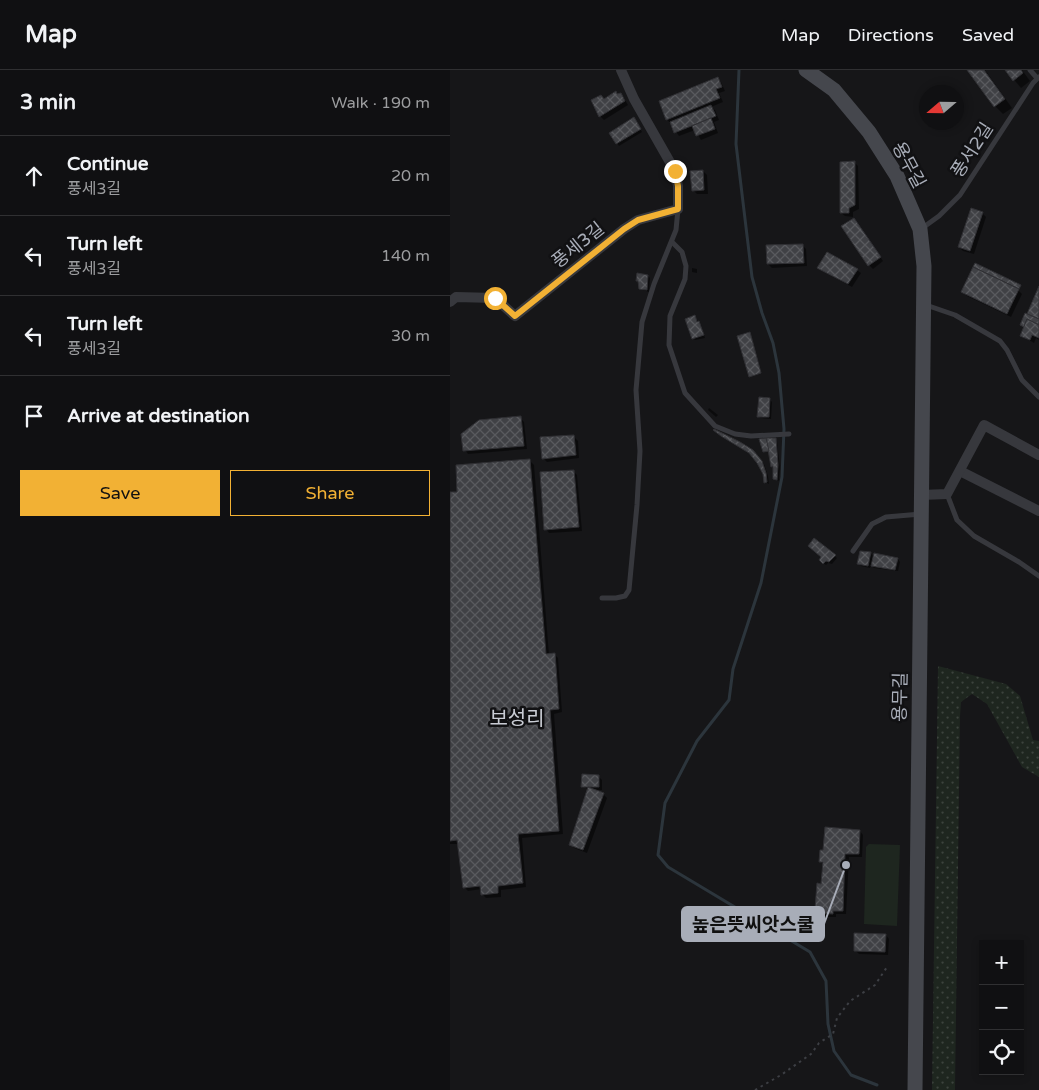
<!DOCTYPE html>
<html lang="en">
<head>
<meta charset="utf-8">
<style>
	body { margin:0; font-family:"Varela Round","Noto Sans KR",sans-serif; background:#1e1e20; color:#f1f3f6 }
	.controls { position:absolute; right:15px; bottom:15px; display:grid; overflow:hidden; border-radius:0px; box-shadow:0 2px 8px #0003 }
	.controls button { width:45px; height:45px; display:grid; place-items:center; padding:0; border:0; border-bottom:1px solid #303032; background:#101012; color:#f1f3f6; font:25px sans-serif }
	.compass { position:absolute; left:469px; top:15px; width:45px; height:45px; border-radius:50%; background:#101012; box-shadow:0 2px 8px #0003; rotate:250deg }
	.stop { position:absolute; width:15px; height:15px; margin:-11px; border:4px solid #f2b134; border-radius:50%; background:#fff }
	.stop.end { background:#f2b134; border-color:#fff; box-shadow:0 1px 5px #0008 }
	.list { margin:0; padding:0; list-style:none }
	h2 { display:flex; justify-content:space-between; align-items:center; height:65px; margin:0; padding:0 20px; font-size:21px }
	h2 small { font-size:16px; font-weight:400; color:#9c9d9f }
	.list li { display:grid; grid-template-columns:32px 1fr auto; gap:15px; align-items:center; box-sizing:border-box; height:80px; padding:0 20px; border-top:1px solid #303032 }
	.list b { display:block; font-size:19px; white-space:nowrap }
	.list p { margin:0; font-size:16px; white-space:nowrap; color:#9c9d9f }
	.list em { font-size:16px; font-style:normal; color:#9c9d9f }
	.actions { display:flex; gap:10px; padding:15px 20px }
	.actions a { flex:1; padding:11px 0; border:1px solid #f2b134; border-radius:0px; text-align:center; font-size:18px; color:#f2b134 }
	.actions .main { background:#f2b134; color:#111 }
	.icon { flex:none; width:28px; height:28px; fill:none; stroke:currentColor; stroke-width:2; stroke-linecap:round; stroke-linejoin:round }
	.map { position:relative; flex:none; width:589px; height:1020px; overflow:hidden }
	header { display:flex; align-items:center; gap:30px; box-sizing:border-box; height:70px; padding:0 25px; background:#101012; border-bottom:1px solid #303032 }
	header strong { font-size:24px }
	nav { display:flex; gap:28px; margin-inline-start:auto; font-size:18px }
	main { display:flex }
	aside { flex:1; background:#101012 }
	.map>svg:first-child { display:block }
</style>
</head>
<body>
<header>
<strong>Map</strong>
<nav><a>Map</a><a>Directions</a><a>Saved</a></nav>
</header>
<main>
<aside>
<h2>3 min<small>Walk · 190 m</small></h2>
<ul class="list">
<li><svg class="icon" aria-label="ahead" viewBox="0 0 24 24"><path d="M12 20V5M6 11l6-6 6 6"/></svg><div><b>Continue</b><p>풍세3길</p></div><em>20 m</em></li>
<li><svg class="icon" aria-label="left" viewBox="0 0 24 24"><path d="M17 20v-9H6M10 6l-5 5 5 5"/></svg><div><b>Turn left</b><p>풍세3길</p></div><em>140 m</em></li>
<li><svg class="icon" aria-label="left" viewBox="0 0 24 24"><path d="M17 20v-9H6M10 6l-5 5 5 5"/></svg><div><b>Turn left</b><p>풍세3길</p></div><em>30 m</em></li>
<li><svg class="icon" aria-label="arrive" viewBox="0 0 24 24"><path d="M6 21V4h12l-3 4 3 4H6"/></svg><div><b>Arrive at destination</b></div></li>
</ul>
<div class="actions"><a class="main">Save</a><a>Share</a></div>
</aside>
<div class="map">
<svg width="589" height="1020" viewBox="0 0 589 1020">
	<defs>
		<pattern id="grass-dots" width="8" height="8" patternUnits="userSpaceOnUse" patternTransform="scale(1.25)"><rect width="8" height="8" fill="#1e261f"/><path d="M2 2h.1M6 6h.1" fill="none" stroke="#3c433d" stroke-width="1.8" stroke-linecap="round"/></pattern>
		<pattern id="building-cross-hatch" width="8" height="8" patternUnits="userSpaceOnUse" patternTransform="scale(1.25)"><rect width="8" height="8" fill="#404145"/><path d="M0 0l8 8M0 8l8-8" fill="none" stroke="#595a5e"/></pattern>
	</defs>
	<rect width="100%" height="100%" fill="#161618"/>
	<!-- grass -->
	<path fill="url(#grass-dots)" d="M488 596 556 614 570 626 583 670 589 671V707L572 697 537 634 522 624 511 632 510 646 505 1020H482Z"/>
	<!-- garden -->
	<path fill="#1e261f" d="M419 774 450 775 447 856 414 854 416 777Z"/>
	<!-- shadow -->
	<g fill="#0007">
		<path d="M519 0H535L562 38 553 44 545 36Z"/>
		<path d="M556 0H572L580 11 571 18Z"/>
		<path d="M267 8 271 12 275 21 269 23 273 32 261 37 265 40 269 50 264 52 268 63 251 70 245 60 229 66 217 49Z"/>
		<path d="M166 23 168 25 170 24 174 28 178 35 154 50 150 46 155 30Z"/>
		<path d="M186 51 192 62 169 76 161 64Z"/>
		<path d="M404 92 408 96 409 139 403 142V147L395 146 391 143Z"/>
		<path d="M253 101 257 105 258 124H247L243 120Z"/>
		<path d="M532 143 536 147 524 184 513 181 509 177Z"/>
		<path d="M408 153 433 191 423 199 419 195Z"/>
		<path d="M352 175 356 179 357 196 322 198 318 194Z"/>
		<path d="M242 198 247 199V203L242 202Z"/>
		<path d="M369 198 407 200 411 203 402 217 373 201Z"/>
		<path d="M198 206 200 208 199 222 193 220 187 210Z"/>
		<path d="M570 216V219L565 217 572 224 561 247 517 226 513 222Z"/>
		<path d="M589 219V270L586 268 584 273 571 265Z"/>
		<path d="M244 247 251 255 255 268 245 270 243 268Z"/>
		<path d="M319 329 322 332 321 349 310 348 308 346Z"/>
		<path d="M259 338 268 345 266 347 258 340Z"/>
		<path d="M70 348 74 352 77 379 18 384 15 380Z"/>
		<path d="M124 367 128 371 129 388 97 392 93 388Z"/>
		<path d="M325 369 327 371 330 398 329 411 325 408 324 398 322 396 320 381H314Z"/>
		<path d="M305 384 314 394 318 406 319 414 315 412 314 403Z"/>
		<path d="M80 391 84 395 99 585 104 584 108 588 112 642 104 644 113 764 72 768 76 817 51 820V827L36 828 32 824V819L18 821 14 817 9 774H0V424L8 423Z"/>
		<path d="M123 401 127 405 132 461 99 463 96 459Z"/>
		<path d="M365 469 387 488 382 494 378 493 376 495 370 490 372 487Z"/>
		<path d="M421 484 424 487 448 489 450 492 448 501 424 498 421 495 420 498 411 496 409 493Z"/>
		<path d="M148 706 152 710V720H143L153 724 157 728 137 783 124 778 121 774 139 720 133 716Z"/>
		<path d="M410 761 413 765 412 787H399L396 844H386V847H374L367 838 372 815 374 794 370 791Z"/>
		<path d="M436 865 439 869 438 885 409 884 405 880Z"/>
	</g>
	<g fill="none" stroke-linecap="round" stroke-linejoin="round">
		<!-- stream -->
		<path stroke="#2c353c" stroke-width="3" d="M289 0 286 74 302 207 312 243 323 273 329 303 334 359 332 407 311 513 283 599 279 630 247 671 215 733 208 785 218 797 360 882 376 911 378 954 384 981 401 1005 427 1015"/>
	</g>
	<!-- building -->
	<g fill="url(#building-cross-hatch)" stroke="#303034">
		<path d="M517 0H534L555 29 544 37Z"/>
		<path d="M555 0H571L573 3 563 11Z"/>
		<path d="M268 7 272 17 266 19 270 28 216 50 209 31Z"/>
		<path d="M166 21 167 24 171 23 175 31 149 47 141 30 151 25 154 29Z"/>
		<path d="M261 35 266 46 224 63 220 52Z"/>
		<path d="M184 47 191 59 166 74 159 63Z"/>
		<path d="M261 48 265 59 246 66 242 56Z"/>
		<path d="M405 91V135L399 138V143H390V92Z"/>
		<path d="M253 100 254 120 242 121 240 101Z"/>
		<path d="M521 138 533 142 520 181 508 177Z"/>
		<path d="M404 148 431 187 418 196 391 156Z"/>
		<path d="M353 174 354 193 317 194 316 175Z"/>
		<path d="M377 182 408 199 398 214 367 198Z"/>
		<path d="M525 193 571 215 569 219 523 197Z"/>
		<path d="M523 197 569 219 557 244 511 222Z"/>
		<path d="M187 203 198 205 197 220 189 219 188 211H186Z"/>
		<path d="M589 216V249L577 244Z"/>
		<path d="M575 243 589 249V255L577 249 574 257 570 255Z"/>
		<path d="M245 245 247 252 249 251 254 265 242 269 235 249Z"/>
		<path d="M577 249 589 255V268L582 265 580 270 570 266Z"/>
		<path d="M300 262 311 303 299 307 287 266Z"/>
		<path d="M309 327 320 328 319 347H307Z"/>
		<path d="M71 346 74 376 13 381 11 364 29 350Z"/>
		<path d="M264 359 290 372 303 380 312 391 316 403 317 412 314 413 313 404 307 393 299 383 271 366 263 360Z"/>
		<path d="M124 365 126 385 92 389 90 367Z"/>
		<path d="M316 368H326L328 395 327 410 323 409V396L321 397Z"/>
		<path d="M316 368 319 381 313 382 309 369Z"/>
		<path d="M80 389 96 584 105 583 109 639 100 640 109 761 68 764 73 813 48 816V823L31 825 30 816 13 818 7 770 0 771V422H7L6 395Z"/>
		<path d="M124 400 129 457 94 460 90 402Z"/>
		<path d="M364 468 386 485 379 492 376 491 373 494 369 490 371 487 358 476Z"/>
		<path d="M410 481 421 482 418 496 407 494Z"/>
		<path d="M424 483 448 488 445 500 421 496Z"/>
		<path d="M132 704 149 705V717H131Z"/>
		<path d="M138 717 154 723 133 780 119 775Z"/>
		<path d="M375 757 410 760 409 784H395L393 841H383V844L369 843V839H365L367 813 371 814 373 792H369L370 780H373Z"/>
		<path d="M404 863 436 864 435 882 404 881Z"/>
	</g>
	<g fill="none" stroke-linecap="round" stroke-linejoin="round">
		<!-- path -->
		<path stroke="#3d3f44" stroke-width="2" stroke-dasharray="2.5 4" stroke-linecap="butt" d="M305 1020 331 1005 361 984 369 973 383 964 387 948 400 931 425 915 437 897"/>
		<!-- lane -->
		<g stroke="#37383d" stroke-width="5">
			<path d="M580 0 587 8"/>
			<path d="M471 159 489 146 510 125 583 13 589 7"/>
			<path d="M222 172 232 182 236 196 235 209 220 246 219 275 235 323 265 356 285 364 301 366 339 364"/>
			<path d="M476 235 505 245 550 271 557 280 572 310 589 327"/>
			<path d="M497 424 507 450 524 466 569 492 589 506"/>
			<path d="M403 481 422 454 436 447 471 444"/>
			<path d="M152 528H166L175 526 179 520 187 435 190 381 186 320 192 252 204 214 226 160 228 139"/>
		</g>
		<!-- street -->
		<g stroke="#37383d" stroke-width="10">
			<path d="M0 232 6 227 45 228 65 246 174 159 188 150 228 139V116L225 101 184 29 171 0"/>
			<path d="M510 401 589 441"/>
			<path d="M471 425 497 424 534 355 589 385"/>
		</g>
		<!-- secondary -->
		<path stroke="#45474d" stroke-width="15" d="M356 0 384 20 419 62 447 106 470 159 474 196 465 1020"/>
	</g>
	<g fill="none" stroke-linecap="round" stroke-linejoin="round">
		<!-- route -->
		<path stroke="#f2b134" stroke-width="6" d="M45 228 65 246 174 159 188 150 228 139V116L225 101"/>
	</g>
	<g text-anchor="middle" stroke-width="5" stroke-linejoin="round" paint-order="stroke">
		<!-- street labels -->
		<g font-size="18" fill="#a8adb8" stroke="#111113">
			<text transform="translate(522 80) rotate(-57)" y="6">풍서2길</text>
			<text transform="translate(459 95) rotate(62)" y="6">용무길</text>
			<text transform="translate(128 175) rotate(-39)" y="6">풍세3길</text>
			<text transform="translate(450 627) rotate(-89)" y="6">용무길</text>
		</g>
		<!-- quarter labels -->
		<g font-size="20" fill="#c9ccd4" stroke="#111113">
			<text x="67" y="655">보성리</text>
		</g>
	</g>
	<!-- callouts -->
	<path fill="none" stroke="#a8adb8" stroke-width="2" d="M396 795L374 854"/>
	<circle fill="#a8adb8" stroke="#111113" stroke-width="2" cx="396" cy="795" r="5"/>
	<rect fill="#a8adb8" stroke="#a8adb8" stroke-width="2" x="232" y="837" width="142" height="34" rx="5"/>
	<g font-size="19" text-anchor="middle" font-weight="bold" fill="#111">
		<text x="303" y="861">높은뜻씨앗스쿨</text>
	</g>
</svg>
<div class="controls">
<button>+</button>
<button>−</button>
<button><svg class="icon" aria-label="locate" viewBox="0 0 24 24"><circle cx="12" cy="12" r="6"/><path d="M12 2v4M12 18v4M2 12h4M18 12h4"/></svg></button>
</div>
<svg class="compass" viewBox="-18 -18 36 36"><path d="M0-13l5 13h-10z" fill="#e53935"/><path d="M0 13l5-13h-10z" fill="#9c9d9f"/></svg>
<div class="stop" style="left:45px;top:228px"></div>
<div class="stop end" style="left:225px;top:101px"></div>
</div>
</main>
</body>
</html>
